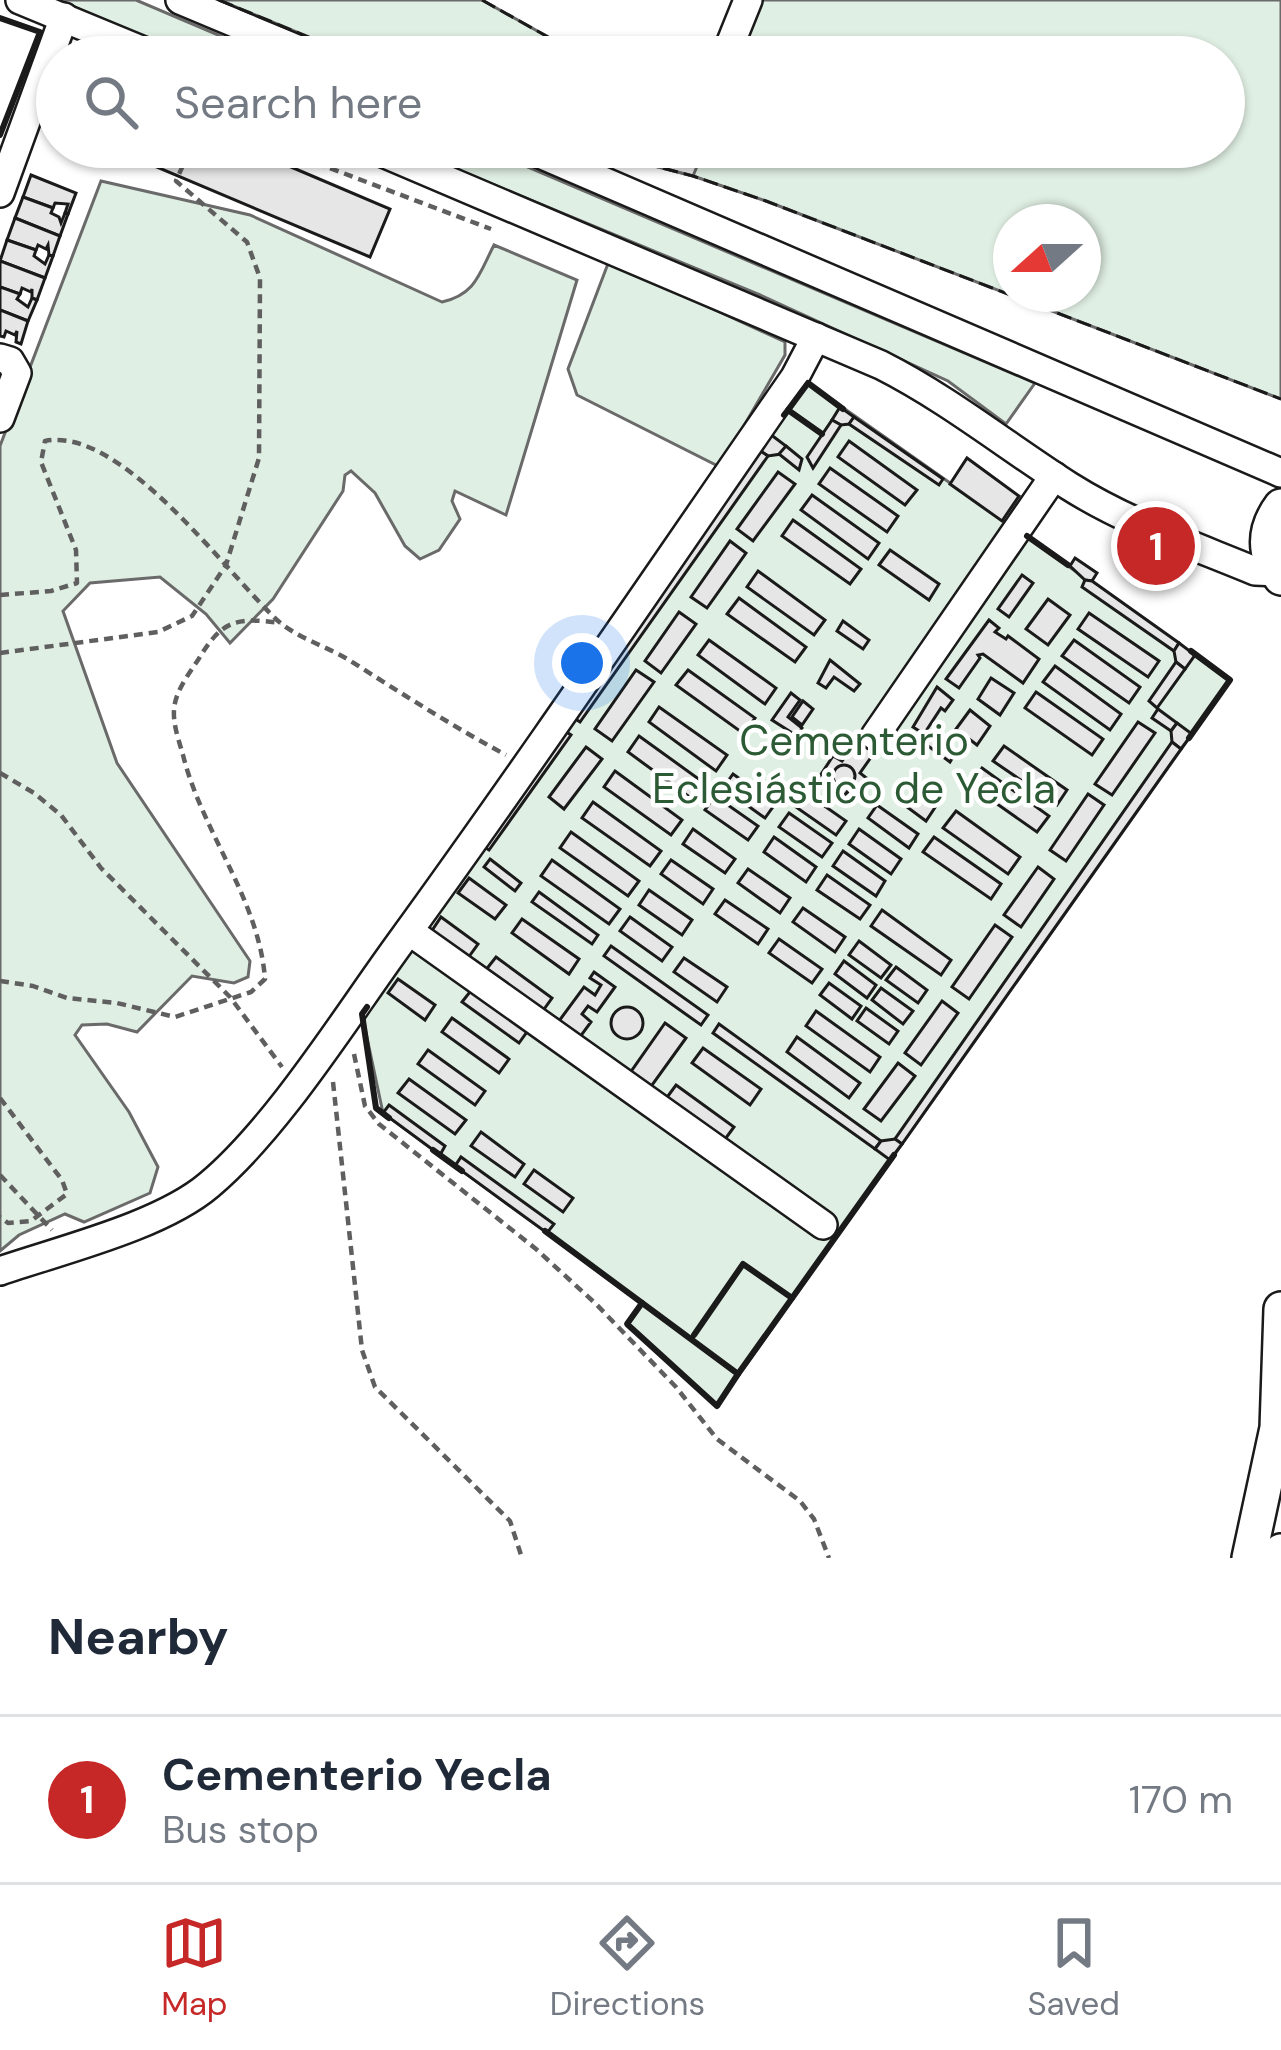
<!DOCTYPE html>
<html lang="en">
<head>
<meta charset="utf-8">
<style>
	body { margin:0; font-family:"DM Sans",sans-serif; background:#f2f2f3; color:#1f2937 }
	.compass { position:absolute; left:993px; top:204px; width:108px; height:108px; border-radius:50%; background:#fff; box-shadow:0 3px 9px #0004; rotate:249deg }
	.you { position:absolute; left:582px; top:663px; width:42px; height:42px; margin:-30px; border:9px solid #fff; border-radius:50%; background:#1a73e8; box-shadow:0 0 0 18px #1a73e833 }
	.badge { display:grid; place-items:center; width:78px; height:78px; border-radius:50%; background:#c62828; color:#fff; font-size:39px; font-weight:700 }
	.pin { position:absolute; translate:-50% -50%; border:6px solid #fff; box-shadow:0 3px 12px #0006 }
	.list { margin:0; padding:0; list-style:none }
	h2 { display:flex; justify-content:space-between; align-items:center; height:156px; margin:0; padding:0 48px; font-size:51px }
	h2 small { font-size:39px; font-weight:400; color:#747a83 }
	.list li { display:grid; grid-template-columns:78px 1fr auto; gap:36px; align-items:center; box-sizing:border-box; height:168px; padding:0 48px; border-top:3px solid #e0e1e3 }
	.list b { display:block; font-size:45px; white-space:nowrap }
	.list p { margin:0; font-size:39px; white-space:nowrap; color:#747a83 }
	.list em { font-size:39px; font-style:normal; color:#747a83 }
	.icon { flex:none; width:66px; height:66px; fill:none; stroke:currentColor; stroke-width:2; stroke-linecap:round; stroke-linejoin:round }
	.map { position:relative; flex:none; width:1281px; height:1558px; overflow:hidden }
	.search { position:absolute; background:#fff; box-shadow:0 3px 9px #0004; left:36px; right:36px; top:36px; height:132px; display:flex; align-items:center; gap:30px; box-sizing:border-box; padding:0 42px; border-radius:66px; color:#747a83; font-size:45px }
	.sheet { height:324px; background:#fff }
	nav { display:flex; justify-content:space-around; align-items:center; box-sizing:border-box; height:168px; border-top:3px solid #e0e1e3; background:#fff; font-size:33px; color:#747a83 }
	nav a { display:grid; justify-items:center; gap:6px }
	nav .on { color:#c62828 }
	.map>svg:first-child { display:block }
</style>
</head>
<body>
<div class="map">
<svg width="1281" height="1558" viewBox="0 0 1281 1558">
	<rect width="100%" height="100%" fill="#fff"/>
	<!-- green -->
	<g fill="#e0efe3" stroke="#6a6a6a" stroke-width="3" fill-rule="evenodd">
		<path d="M58 0H136L270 57H190Z"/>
		<path d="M219 0H482L557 42 675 57H357Z"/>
		<path d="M761 0H1281V399L766 201 693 176 582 147H1224V57H739ZM1011 222H1083V294H1011Z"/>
		<path d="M403 147H481L1035 383 1006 424 948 381 760 295Z"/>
		<path d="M101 181 250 215 442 302C476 294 479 274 494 245L577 280 506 515 455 491 452 501 460 519 439 550 420 559 405 546 375 493 351 471 345 475 343 491 273 599 230 643 206 614 160 577 90 583 63 611 117 763 250 961 248 977 234 983 192 976 137 1032 107 1024 82 1025 75 1035 129 1112 158 1167 150 1193 84 1222 65 1214 19 1235 0 1251V446Z"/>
		<path d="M609 261 785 342V355L720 467 577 395 568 369Z"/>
		<path d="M808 383 1230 680 717 1406 627 1324 642 1302 383 1113 362 1014Z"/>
	</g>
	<!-- parking -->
	<g fill="#ededed" stroke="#6a6a6a" stroke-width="3">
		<path d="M557 42 675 57H551Z"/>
		<path d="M582 147H705L693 176Z"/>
	</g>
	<!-- building -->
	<g fill="#e6e6e6" stroke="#1a1a1a" stroke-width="3">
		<path d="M145 147H244L390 209 370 257 140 160Z"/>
		<path d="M31 175 76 193 68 214 65 213 68 204 55 203 53 208 23 197Z"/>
		<path d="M23 197 53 208 51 213 59 217 61 223 65 213 68 214 60 236 15 218Z"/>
		<path d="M15 218 60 236 53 256 49 255 48 245 46 249 38 245 36 250 7 240Z"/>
		<path d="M7 240 36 250 34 256 45 264 49 255 53 256 45 278 0 261Z"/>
		<path d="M0 261 45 278 37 300 32 298V289L31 292 22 288 20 294 0 287Z"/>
		<path d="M0 287 20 294 17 299 28 307 32 298 37 300 28 321 0 310Z"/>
		<path d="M0 310 28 321 21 344 16 342 17 331 15 335 6 331 4 337 0 336Z"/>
		<path d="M840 407 854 417 849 424 841 425 832 420Z"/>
		<path d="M854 417 943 479 939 485 849 424Z"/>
		<path d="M832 420 841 425 813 468 807 457Z"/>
		<path d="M770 434 786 446 781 454 768 456 759 450Z"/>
		<path d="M849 441 917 490 905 505 838 457Z"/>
		<path d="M786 446 802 459 799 470 779 454Z"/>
		<path d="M759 450 768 456 580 722 571 716Z"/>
		<path d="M967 458 1019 496 1002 521 950 484Z"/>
		<path d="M830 468 898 516 887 532 819 484Z"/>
		<path d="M778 472 795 484 753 541 737 529Z"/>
		<path d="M812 495 879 543 868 559 801 510Z"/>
		<path d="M793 520 861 569 850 584 782 536Z"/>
		<path d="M730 541 746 553 707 608 691 597Z"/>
		<path d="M890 550 939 584 929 600 879 565Z"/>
		<path d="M1075 558 1097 573 1092 581 1085 580 1070 566Z"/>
		<path d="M758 571 825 620 814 635 747 587Z"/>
		<path d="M1022 575 1033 583 1009 617 998 609Z"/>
		<path d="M1085 580 1092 581 1179 643 1174 651 1082 587Z"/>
		<path d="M739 598 806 647 795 662 727 614Z"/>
		<path d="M1048 599 1070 615 1048 645 1026 629Z"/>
		<path d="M679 612 696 624 661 673 645 661Z"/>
		<path d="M1089 613 1159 661 1148 677 1078 629Z"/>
		<path d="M989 620 999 628 995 632 1006 639 1008 636 1039 659 1023 683 983 654 978 655 980 658 959 688 946 679Z"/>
		<path d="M843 621 869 640 863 649 837 631Z"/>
		<path d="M709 640 776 688 765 704 698 655Z"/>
		<path d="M1074 640 1140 687 1129 703 1062 656Z"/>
		<path d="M1179 643 1195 655 1185 669 1176 662 1174 651Z"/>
		<path d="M830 660 860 684 854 691 834 677 826 688 818 683Z"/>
		<path d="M1176 662 1185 669 1157 708 1149 701Z"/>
		<path d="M1055 666 1121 714 1110 730 1043 682Z"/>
		<path d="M636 670 654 682 612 741 595 729Z"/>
		<path d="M688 670 755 718 744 734 676 685Z"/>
		<path d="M991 678 1014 693 1000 715 978 699Z"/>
		<path d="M937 687 953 700 945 711 941 708 924 734 913 727Z"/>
		<path d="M1036 692 1103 739 1092 755 1025 708Z"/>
		<path d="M791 693 800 700 788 717 802 728 797 736 772 720Z"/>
		<path d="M803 701 813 709 802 725 792 717Z"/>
		<path d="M659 707 727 755 716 771 649 722Z"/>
		<path d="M1158 709 1177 723 1171 731 1152 718Z"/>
		<path d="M970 710 990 726 977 745 956 729Z"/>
		<path d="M1138 722 1155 733 1112 795 1095 784Z"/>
		<path d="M1177 723 1192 734 1181 749 1172 742 1171 731Z"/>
		<path d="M562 729 571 735 489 850 480 844Z"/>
		<path d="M931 734 956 752 950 762 924 743Z"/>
		<path d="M639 736 707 785 695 801 628 752Z"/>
		<path d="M858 740 874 753 860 773 869 780 856 798 847 792 840 801 816 782 833 756 842 761Z"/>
		<path d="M1172 742 1181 749 902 1144 895 1139Z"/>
		<path d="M1004 746 1067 790 1057 805 993 761Z"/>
		<path d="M586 747 602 759 564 809 549 797Z"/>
		<circle cx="844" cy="776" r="11"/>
		<path d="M982 768 1049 816 1037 832 970 785Z"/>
		<path d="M615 771 682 820 671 835 604 787Z"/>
		<path d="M733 774 775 804 765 818 723 788Z"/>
		<path d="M921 787 940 800 926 821 907 807Z"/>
		<path d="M803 791 846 821 836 835 793 805Z"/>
		<path d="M1088 794 1104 805 1066 861 1050 850Z"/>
		<path d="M715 796 758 826 748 840 705 810Z"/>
		<path d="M593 802 661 851 650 866 582 818Z"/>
		<path d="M877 805 918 834 909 848 868 818Z"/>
		<path d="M956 811 1020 857 1008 874 943 828Z"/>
		<path d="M789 813 832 843 822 857 779 827Z"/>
		<path d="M693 829 735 859 725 873 683 844Z"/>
		<path d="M859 829 901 859 891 874 849 844Z"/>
		<path d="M571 832 639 881 628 896 560 848Z"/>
		<path d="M774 837 816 867 806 882 764 852Z"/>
		<path d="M934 837 1001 884 991 899 923 852Z"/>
		<path d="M843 851 885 881 876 896 833 866Z"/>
		<path d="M490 859 521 883 515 891 484 867Z"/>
		<path d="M552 860 620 909 609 924 541 876Z"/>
		<path d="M671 860 713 889 703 904 661 874Z"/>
		<path d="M1038 867 1054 879 1021 927 1004 915Z"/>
		<path d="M748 869 790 898 780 913 738 883Z"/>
		<path d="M827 875 870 905 860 919 817 890Z"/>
		<path d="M469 878 506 905 495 919 458 893Z"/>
		<path d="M649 890 692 920 682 935 639 905Z"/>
		<path d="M539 892 598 935 592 944 532 902Z"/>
		<path d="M725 900 768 929 758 944 715 914Z"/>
		<path d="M803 908 845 937 835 952 793 922Z"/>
		<path d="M882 910 951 960 941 975 871 926Z"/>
		<path d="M441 917 478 944 468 958 431 932Z"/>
		<path d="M630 917 672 947 662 961 620 931Z"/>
		<path d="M522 919 579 959 569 974 512 933Z"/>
		<path d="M995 925 1012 937 969 999 952 987Z"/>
		<path d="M779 939 822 969 812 983 769 953Z"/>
		<path d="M859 941 891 965 881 978 849 955Z"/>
		<path d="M611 946 708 1015 701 1025 604 956Z"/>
		<path d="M496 957 552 998 542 1012 485 971Z"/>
		<path d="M684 958 727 987 717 1002 674 972Z"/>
		<path d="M844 961 876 985 867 998 835 974Z"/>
		<path d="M896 967 927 990 918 1003 886 980Z"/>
		<path d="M594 972 615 987 597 1012 588 1006 582 1014 591 1022 580 1037 559 1021 584 987 595 995 601 985 590 978Z"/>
		<path d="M398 979 435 1005 425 1020 388 993Z"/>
		<path d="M829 983 861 1006 852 1019 820 995Z"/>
		<path d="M473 988 529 1029 519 1043 462 1002Z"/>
		<path d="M881 988 913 1011 903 1024 872 1000Z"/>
		<path d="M942 1001 958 1013 921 1065 905 1053Z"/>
		<circle cx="627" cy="1023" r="16"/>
		<path d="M866 1008 898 1031 889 1044 857 1021Z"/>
		<path d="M816 1011 880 1057 870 1072 806 1026Z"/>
		<path d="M452 1018 509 1059 499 1073 442 1032Z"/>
		<path d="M665 1023 686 1038 650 1088 630 1073Z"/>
		<path d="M719 1024 881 1141 875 1149 713 1033Z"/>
		<path d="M797 1037 860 1083 849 1098 787 1052Z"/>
		<path d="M703 1048 761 1089 750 1105 692 1063Z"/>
		<path d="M428 1050 485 1091 475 1105 418 1064Z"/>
		<path d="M898 1063 915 1076 881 1121 864 1109Z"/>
		<path d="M409 1079 466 1120 455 1134 398 1093Z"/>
		<path d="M676 1085 734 1127 723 1142 665 1100Z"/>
		<path d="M389 1105 445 1146 440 1155 383 1113Z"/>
		<path d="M481 1132 524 1164 515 1177 471 1146Z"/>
		<path d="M895 1139 902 1144 890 1160 875 1149 881 1141Z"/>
		<path d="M461 1157 554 1224 547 1233 455 1166Z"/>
		<path d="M534 1170 573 1198 563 1212 524 1184Z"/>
	</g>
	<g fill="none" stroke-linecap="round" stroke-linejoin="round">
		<!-- minor casing -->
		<g stroke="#1a1a1a" stroke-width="32">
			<g id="minor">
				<path d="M20 0 158 57"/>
				<path d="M180 0 316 57"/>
				<path d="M725 57 748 0"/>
				<path d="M369 147 881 365C948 399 1005 445 1069 486 1126 522 1192 545 1255 571L1276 572"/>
				<path d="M524 147 1281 473"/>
				<path d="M0 193 64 17"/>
				<path d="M0 358 10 361 17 373 0 418"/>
				<path d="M875 736 1054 476"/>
				<path d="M409 931 823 1225"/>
				<path d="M0 1271C61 1250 161 1226 209 1185 278 1127 346 1017 400 943 535 757 664 566 795 377L816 337"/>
			</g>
		</g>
		<!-- major casing -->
		<g stroke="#1a1a1a" stroke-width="38">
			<g id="major">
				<path d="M1281 506C1263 530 1263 554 1281 578"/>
				<path d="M1249 1558 1277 1428 1281 1309"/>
				<path d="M1279 1558 1281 1551"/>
			</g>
		</g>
		<!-- path -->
		<g stroke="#5f5f5f" stroke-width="4.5" stroke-dasharray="9 6" stroke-linecap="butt">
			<path d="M274 147 491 229"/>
			<path d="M0 595 51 591 77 583 76 550 41 462 45 441C121 426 225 571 277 620 297 638 326 646 349 660 401 693 452 726 506 755"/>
			<path d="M0 653 158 632 192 616 226 565 259 458 260 278 247 242 176 181 191 147"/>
			<path d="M0 773 34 793 61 815 101 868 230 997 282 1067"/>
			<path d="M0 981 33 986 67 998 117 1003 175 1017 251 992 265 979C259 899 202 832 183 755 179 741 173 725 174 710 175 692 188 675 198 660 222 620 235 617 281 623"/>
			<path d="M354 1054 365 1106 379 1124 536 1249 596 1304 676 1387 717 1439 800 1501 814 1519 829 1558"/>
			<path d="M333 1082 362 1350 375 1387 510 1521 522 1558"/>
			<path d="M0 1098 62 1180 67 1194 31 1221 8 1223 0 1217"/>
			<path d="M0 1175 52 1230"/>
		</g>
		<!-- minor -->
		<use href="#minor" stroke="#fff" stroke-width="27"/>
		<!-- major -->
		<use href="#major" stroke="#fff" stroke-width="33"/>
		<!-- fence -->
		<g stroke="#1a1a1a" stroke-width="3" stroke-dasharray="15 6" stroke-linecap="butt">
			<path d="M219 0 357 57"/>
			<path d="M482 0 557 42 675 57"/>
			<path d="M582 147 693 176 766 201 1281 399"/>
		</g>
		<!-- wall -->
		<g stroke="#1a1a1a" stroke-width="6">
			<path d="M0 18 40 32 0 135"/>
			<path d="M788 410 808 383 843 409"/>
			<path d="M784 415 788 410 822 434"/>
			<path d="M1027 536 1068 565"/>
			<path d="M1189 738 1230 680 1191 651"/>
			<path d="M367 1007 362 1014 376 1108 389 1118"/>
			<path d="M433 1150 462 1171"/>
			<path d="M545 1231 738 1374 894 1155"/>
			<path d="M642 1303 627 1324 717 1406 738 1374"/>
			<path d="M694 1335 743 1264 792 1298"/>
		</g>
	</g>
	<g text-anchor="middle" stroke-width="9" stroke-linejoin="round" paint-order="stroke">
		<!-- park labels -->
		<g font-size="42" fill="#2b5a34" stroke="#fff">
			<text x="854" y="755">Cementerio<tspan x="854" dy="48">Eclesiástico de Yecla</tspan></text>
		</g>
	</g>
</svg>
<svg class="compass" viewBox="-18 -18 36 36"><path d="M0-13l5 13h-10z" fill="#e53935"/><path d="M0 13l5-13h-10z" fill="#747a83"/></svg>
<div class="you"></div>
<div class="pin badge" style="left:1156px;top:546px">1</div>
<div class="search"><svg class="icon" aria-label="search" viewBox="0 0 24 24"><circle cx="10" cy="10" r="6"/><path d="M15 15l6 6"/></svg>Search here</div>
</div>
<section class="sheet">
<h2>Nearby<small></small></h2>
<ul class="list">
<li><span class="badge">1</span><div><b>Cementerio Yecla</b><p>Bus stop</p></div><em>170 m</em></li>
</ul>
</section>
<nav>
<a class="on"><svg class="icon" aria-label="map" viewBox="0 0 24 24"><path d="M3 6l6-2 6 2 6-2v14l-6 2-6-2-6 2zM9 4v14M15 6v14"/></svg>Map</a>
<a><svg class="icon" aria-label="directions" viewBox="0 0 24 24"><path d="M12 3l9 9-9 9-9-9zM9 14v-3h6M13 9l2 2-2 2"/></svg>Directions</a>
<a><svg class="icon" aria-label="saved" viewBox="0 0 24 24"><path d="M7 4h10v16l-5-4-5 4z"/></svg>Saved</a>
</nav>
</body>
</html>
